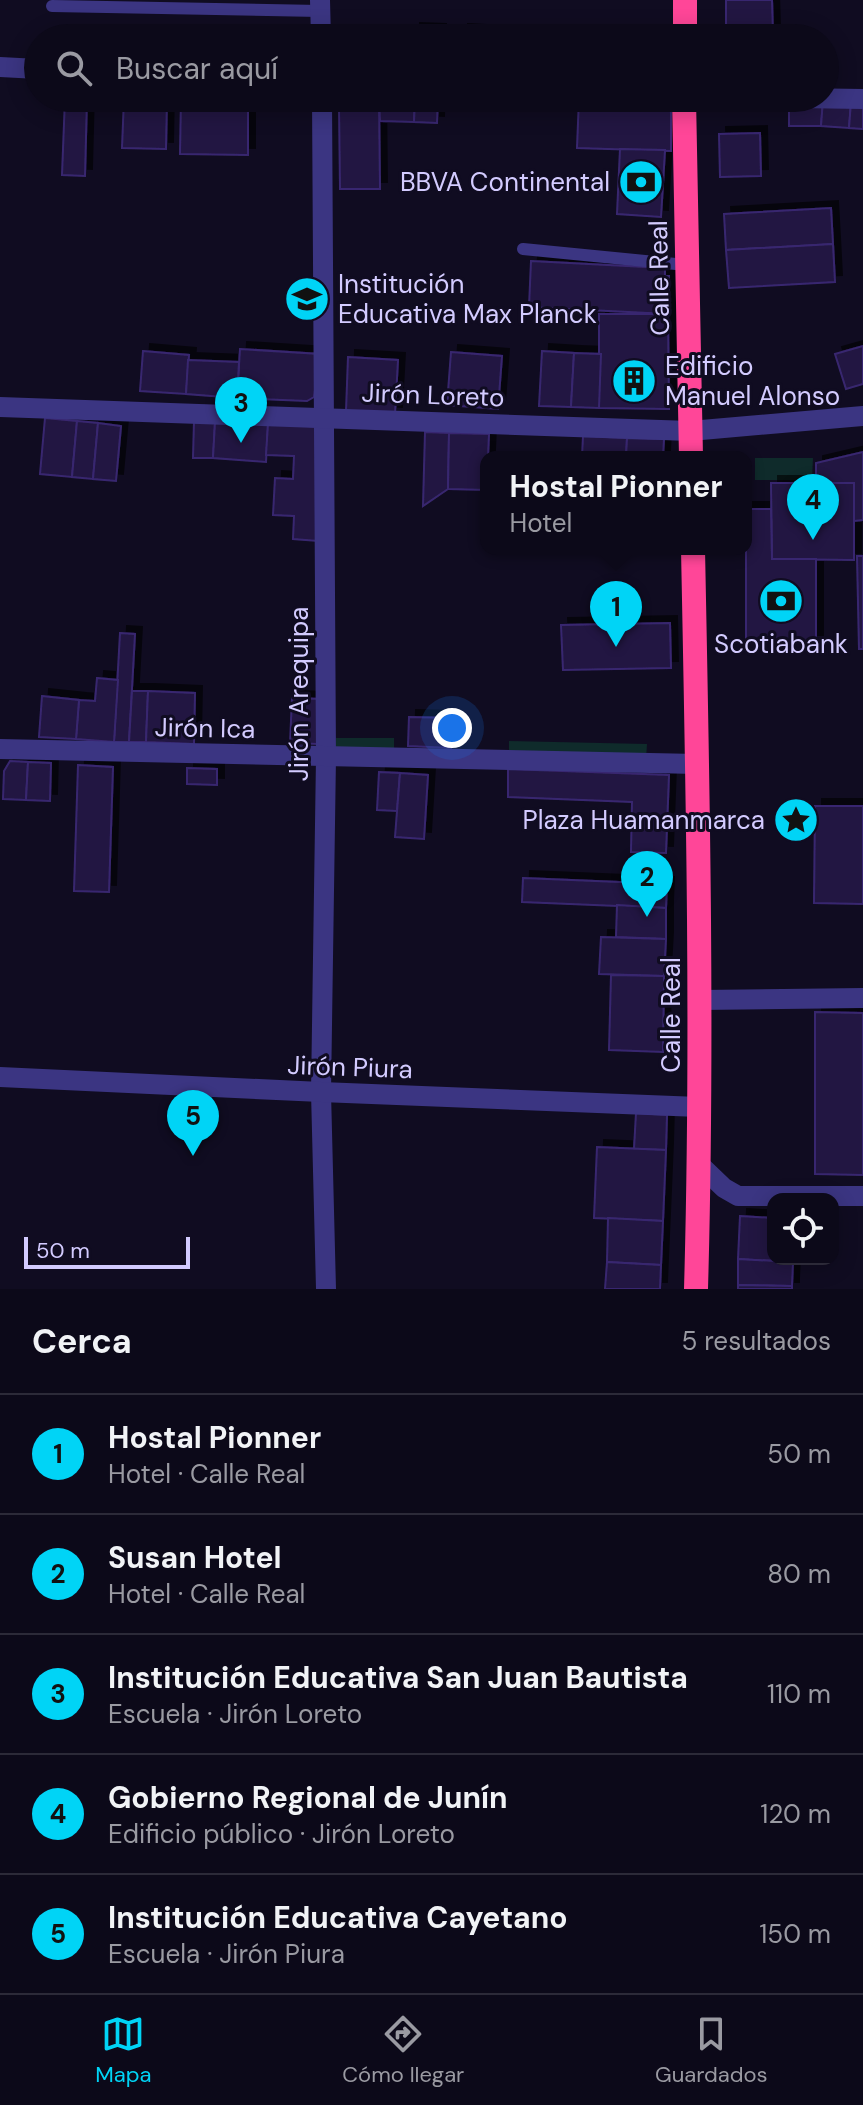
<!DOCTYPE html>
<html lang="es">
<head>
<meta charset="utf-8">
<style>
	body { margin:0; font-family:"DM Sans",sans-serif; background:#151222; color:#f1f3f6 }
	.controls { position:absolute; right:24px; bottom:24px; display:grid; overflow:hidden; border-radius:16px; box-shadow:0 4px 20px #0003 }
	.controls button { width:72px; height:72px; display:grid; place-items:center; padding:0; border:0; border-bottom:2px solid #2c2a38; background:#0c0919; color:#f1f3f6; font:40px sans-serif }
	.scale { position:absolute; left:24px; bottom:20px; width:166px; box-sizing:border-box; padding-left:8px; border:4px solid #d3cbff; border-top:0; font-size:22px; line-height:28px; white-space:nowrap; color:#d3cbff; -webkit-text-stroke:6px #100c21; paint-order:stroke }
	.you { position:absolute; left:452px; top:728px; width:28px; height:28px; margin:-20px; border:6px solid #fff; border-radius:50%; background:#1a73e8; box-shadow:0 0 0 12px #1a73e833 }
	.badge { display:grid; place-items:center; width:52px; height:52px; border-radius:50%; background:#00d4f6; color:#111; font-size:26px; font-weight:700 }
	.pin { position:absolute; translate:-50% -66px; filter:drop-shadow(0 2px 4px #0008) }
	.pin::after { content:''; position:absolute; top:42px; width:28px; height:24px; background:inherit; clip-path:polygon(0 0,100% 0,50% 100%) }
	.popup { position:absolute; left:480px; top:451px; width:272px; height:104px; box-sizing:border-box; display:grid; place-content:center; border-radius:16px; background:#0c0919; filter:drop-shadow(0 2px 6px #0005); font-size:26px; white-space:nowrap; color:#9a9aa2 }
	.popup b { font-size:30px; color:#f1f3f6 }
	.popup::after { content:''; position:absolute; left:50%; top:100%; margin-left:-16px; border:16px solid transparent; border-top-color:#0c0919 }
	.list { margin:0; padding:0; list-style:none }
	h2 { display:flex; justify-content:space-between; align-items:center; height:104px; margin:0; padding:0 32px; font-size:34px }
	h2 small { font-size:26px; font-weight:400; color:#9a9aa2 }
	.list li { display:grid; grid-template-columns:52px 1fr auto; gap:24px; align-items:center; box-sizing:border-box; height:120px; padding:0 32px; border-top:2px solid #2c2a38 }
	.list b { display:block; font-size:30px; white-space:nowrap }
	.list p { margin:0; font-size:26px; white-space:nowrap; color:#9a9aa2 }
	.list em { font-size:26px; font-style:normal; color:#9a9aa2 }
	.icon { flex:none; width:44px; height:44px; fill:none; stroke:currentColor; stroke-width:2; stroke-linecap:round; stroke-linejoin:round }
	.map { position:relative; flex:none; width:863px; height:1289px; overflow:hidden }
	.search { position:absolute; background:#0c0919; box-shadow:0 4px 20px #0003; left:24px; right:24px; top:24px; height:88px; display:flex; align-items:center; gap:20px; box-sizing:border-box; padding:0 28px; border-radius:44px; color:#9a9aa2; font-size:30px }
	.sheet { height:704px; background:#0c0919 }
	nav { display:flex; justify-content:space-around; align-items:center; box-sizing:border-box; height:112px; border-top:2px solid #2c2a38; background:#0c0919; font-size:22px; color:#9a9aa2 }
	nav a { display:grid; justify-items:center; gap:4px }
	nav .on { color:#00d4f6 }
	.map>svg:first-child { display:block }
</style>
</head>
<body>
<div class="map">
<svg width="863" height="1289" viewBox="0 0 863 1289">
	<defs>
		<filter id="shadow"><feDropShadow dx="7" dy="-7" stdDeviation="0" flood-color="#0009"/></filter>
	</defs>
	<rect width="100%" height="100%" fill="#100c21"/>
	<!-- green -->
	<g fill="#0f2b2b">
		<path d="M755 458H813L812 480H755Z"/>
		<rect x="336" y="738" width="58" height="17"/>
		<path d="M509 741 647 744 646 759 509 757Z"/>
	</g>
	<!-- building -->
	<g fill="#221742" stroke="#39286f" stroke-width="2" filter="url(#shadow)">
		<path d="M726 0H772L773 34 726 33Z"/>
		<path d="M413 30 439 31V38H412Z"/>
		<path d="M461 31 519 34V38H461Z"/>
		<path d="M726 33 773 34V38H726Z"/>
		<path d="M65 98H87L85 176 62 175Z"/>
		<path d="M124 98H167L166 149 122 148Z"/>
		<path d="M181 98H248V155L180 154Z"/>
		<path d="M347 98H379L380 189H340L339 105Z"/>
		<path d="M379 98H415L414 122 380 121Z"/>
		<path d="M415 98H438L437 123 414 122Z"/>
		<path d="M579 98 661 101 671 112V151L577 148Z"/>
		<path d="M789 98 823 100 821 126H789Z"/>
		<path d="M823 100 851 102 849 128 821 126Z"/>
		<path d="M851 102 863 103V129L849 128Z"/>
		<path d="M760 133 761 176 720 177 719 134Z"/>
		<path d="M620 149 665 150 661 217 617 214Z"/>
		<path d="M831 208 833 244 726 250 724 214Z"/>
		<path d="M833 244 835 282 729 288 726 250Z"/>
		<path d="M531 261 665 268V276H669L668 314 529 307Z"/>
		<path d="M599 314H668L669 409 599 408Z"/>
		<path d="M863 346V384L846 389 835 354Z"/>
		<path d="M240 349 320 354 314 397 307 401 237 398Z"/>
		<path d="M143 351 189 355 186 394 140 391Z"/>
		<path d="M542 351 574 353 571 407 539 406Z"/>
		<path d="M451 352 502 356 498 409 447 405Z"/>
		<path d="M574 353 601 354 599 408 571 407Z"/>
		<path d="M348 357 398 360 395 414 346 411Z"/>
		<path d="M188 360 239 362 237 398 186 394Z"/>
		<path d="M45 418 77 421 72 477 40 474Z"/>
		<path d="M77 421 98 423 93 479 72 477Z"/>
		<path d="M194 421 215 422 213 458H193Z"/>
		<path d="M215 422 268 424 266 462 213 458Z"/>
		<path d="M98 423 121 426 116 481 93 479Z"/>
		<path d="M268 424 324 427 318 541 293 539 294 516 273 515 275 478 293 479 294 456 266 455Z"/>
		<path d="M425 432 449 433 448 489 423 506Z"/>
		<path d="M449 433 489 434 488 457H486V490L448 489Z"/>
		<path d="M583 436 627 438 626 457H582Z"/>
		<path d="M627 438 664 439 663 457H626Z"/>
		<path d="M863 452V520L854 521V483H816V463Z"/>
		<path d="M771 483H854V560L772 559Z"/>
		<path d="M746 509H771L772 559H816V642H746Z"/>
		<path d="M857 556H863V649H859Z"/>
		<path d="M670 623 671 668 563 670 561 625Z"/>
		<path d="M120 633 135 634 129 742H114Z"/>
		<path d="M97 678 118 680 114 742 76 739 79 700 95 701Z"/>
		<path d="M132 691H148L146 742H129Z"/>
		<path d="M148 691 195 693 194 744 146 742Z"/>
		<path d="M42 696 79 700 76 739 39 737Z"/>
		<path d="M292 698 321 699 319 744 290 743Z"/>
		<path d="M409 717 452 718 451 748 408 746Z"/>
		<path d="M10 761 28 762 26 800 3 799 4 771Z"/>
		<path d="M28 762 51 763 50 801 26 800Z"/>
		<path d="M78 765 113 767 109 892 74 891Z"/>
		<path d="M187 768 217 769V785L187 784Z"/>
		<path d="M508 769 669 775 666 853 631 852 632 802 508 797Z"/>
		<path d="M379 772 400 773 397 811 377 810Z"/>
		<path d="M400 773 428 775 424 839 395 837Z"/>
		<path d="M815 806H863V904L814 903Z"/>
		<path d="M523 878 667 884 666 908 522 902Z"/>
		<path d="M617 905 666 908V939L616 937Z"/>
		<path d="M601 937 666 939 664 976 599 974Z"/>
		<path d="M611 975 664 976 663 1052 609 1050Z"/>
		<path d="M815 1012 863 1013V1175L815 1174Z"/>
		<path d="M636 1113 667 1115 666 1150 634 1149Z"/>
		<path d="M597 1147 666 1150 663 1221 594 1218Z"/>
		<path d="M740 1216 773 1218V1259H793V1262L738 1259Z"/>
		<path d="M608 1218 663 1221 661 1265 607 1262Z"/>
		<path d="M738 1259 793 1262 792 1286 738 1285Z"/>
		<path d="M607 1262 661 1265 660 1289H605Z"/>
		<path d="M738 1285 792 1286V1289H738Z"/>
	</g>
	<g fill="none" stroke-linecap="round" stroke-linejoin="round">
		<!-- lane -->
		<g stroke="#3b3582" stroke-width="12">
			<path d="M52 6 320 11"/>
			<path d="M523 249 686 265"/>
		</g>
		<!-- street -->
		<g stroke="#3b3582" stroke-width="20">
			<path d="M320 0 321 38"/>
			<path d="M0 67 38 69"/>
			<path d="M322 98 326 757 321 1092 326 1289"/>
			<path d="M796 98 863 99"/>
			<path d="M0 407 690 431 863 416"/>
			<path d="M0 749 697 764"/>
			<path d="M700 1000 863 998"/>
			<path d="M0 1077 321 1092 699 1107"/>
			<path d="M699 1164 724 1188 738 1196H863"/>
		</g>
		<!-- highway -->
		<g stroke="#ff4698" stroke-width="24">
			<path d="M685 38V0"/>
			<path d="M684 98 691 457"/>
			<path d="M693 549C698 796 703 1042 696 1289"/>
		</g>
	</g>
	<!-- icons -->
	<defs>
		<g id="bank-disc" transform="scale(2.3)"><circle r="9.5" fill="#00d4f6" stroke="#100c21"/><path d="M-6-4H6V4H-6ZM0-2.3a2.3 2.3 0 1 0 0 4.6a2.3 2.3 0 1 0 0-4.6Z" fill="#111"/></g>
		<g id="school-disc" transform="scale(2.3)"><circle r="9.5" fill="#00d4f6" stroke="#100c21"/><path d="M0-5L7-2L0 1L-7-2ZM-4 1L0 2.5L4 1V4Q0 6-4 4Z" fill="#111"/></g>
		<g id="building-disc" transform="scale(2.3)"><circle r="9.5" fill="#00d4f6" stroke="#100c21"/><path d="M-4-6H4V6H1V3H-1V6H-4ZM-2.5-4.3h1.7v1.8h-1.7ZM.8-4.3h1.7v1.8H.8ZM-2.5-1h1.7V.8h-1.7ZM.8-1h1.7V.8H.8Z" fill="#111"/></g>
		<g id="sight-disc" transform="scale(2.3)"><circle r="9.5" fill="#00d4f6" stroke="#100c21"/><path d="M0-6L1.8-2.2L6-1.7L2.9 1.2L3.7 5.4L0 3.3L-3.7 5.4L-2.9 1.2L-6-1.7L-1.8-2.2Z" fill="#111"/></g>
	</defs>
	<g fill-rule="evenodd">
		<use href="#bank-disc" x="641" y="182"/>
		<use href="#school-disc" x="307" y="299"/>
		<use href="#building-disc" x="634" y="381"/>
		<use href="#bank-disc" x="781" y="601"/>
		<use href="#sight-disc" x="796" y="820"/>
	</g>
	<g text-anchor="middle" stroke-width="6" stroke-linejoin="round" paint-order="stroke">
		<!-- poi labels -->
		<g font-size="26" fill="#d3cbff" stroke="#100c21" text-anchor="end">
			<text x="610" y="191">BBVA Continental</text>
			<text x="338" y="293" text-anchor="start">Institución<tspan x="338" dy="30">Educativa Max Planck</tspan></text>
			<text x="665" y="375" text-anchor="start">Edificio<tspan x="665" dy="30">Manuel Alonso</tspan></text>
			<text x="781" y="653" text-anchor="middle">Scotiabank</text>
			<text x="765" y="829">Plaza Huamanmarca</text>
		</g>
		<!-- street labels -->
		<g font-size="26" fill="#d3cbff" stroke="#100c21">
			<text transform="translate(659 278) rotate(-91)" y="9">Calle Real</text>
			<text transform="translate(433 395) rotate(2)" y="9">Jirón Loreto</text>
			<text transform="translate(299 694) rotate(-90)" y="9">Jirón Arequipa</text>
			<text transform="translate(205 728) rotate(1)" y="9">Jirón Ica</text>
			<text transform="translate(671 1015) rotate(-90)" y="9">Calle Real</text>
			<text transform="translate(350 1067) rotate(2)" y="9">Jirón Piura</text>
		</g>
	</g>
</svg>
<div class="controls">
<button><svg class="icon" aria-label="locate" viewBox="0 0 24 24"><circle cx="12" cy="12" r="6"/><path d="M12 2v4M12 18v4M2 12h4M18 12h4"/></svg></button>
</div>
<div class="scale">50 m</div>
<div class="you"></div>
<div class="pin badge" style="left:616px;top:647px">1</div>
<div class="popup"><b>Hostal Pionner</b>Hotel</div>
<div class="pin badge" style="left:647px;top:917px">2</div>
<div class="pin badge" style="left:241px;top:443px">3</div>
<div class="pin badge" style="left:813px;top:540px">4</div>
<div class="pin badge" style="left:193px;top:1156px">5</div>
<div class="search"><svg class="icon" aria-label="search" viewBox="0 0 24 24"><circle cx="10" cy="10" r="6"/><path d="M15 15l6 6"/></svg>Buscar aquí</div>
</div>
<section class="sheet">
<h2>Cerca<small>5 resultados</small></h2>
<ul class="list">
<li><span class="badge">1</span><div><b>Hostal Pionner</b><p>Hotel · Calle Real</p></div><em>50 m</em></li>
<li><span class="badge">2</span><div><b>Susan Hotel</b><p>Hotel · Calle Real</p></div><em>80 m</em></li>
<li><span class="badge">3</span><div><b>Institución Educativa San Juan Bautista</b><p>Escuela · Jirón Loreto</p></div><em>110 m</em></li>
<li><span class="badge">4</span><div><b>Gobierno Regional de Junín</b><p>Edificio público · Jirón Loreto</p></div><em>120 m</em></li>
<li><span class="badge">5</span><div><b>Institución Educativa Cayetano</b><p>Escuela · Jirón Piura</p></div><em>150 m</em></li>
</ul>
</section>
<nav>
<a class="on"><svg class="icon" aria-label="map" viewBox="0 0 24 24"><path d="M3 6l6-2 6 2 6-2v14l-6 2-6-2-6 2zM9 4v14M15 6v14"/></svg>Mapa</a>
<a><svg class="icon" aria-label="directions" viewBox="0 0 24 24"><path d="M12 3l9 9-9 9-9-9zM9 14v-3h6M13 9l2 2-2 2"/></svg>Cómo llegar</a>
<a><svg class="icon" aria-label="saved" viewBox="0 0 24 24"><path d="M7 4h10v16l-5-4-5 4z"/></svg>Guardados</a>
</nav>
</body>
</html>
